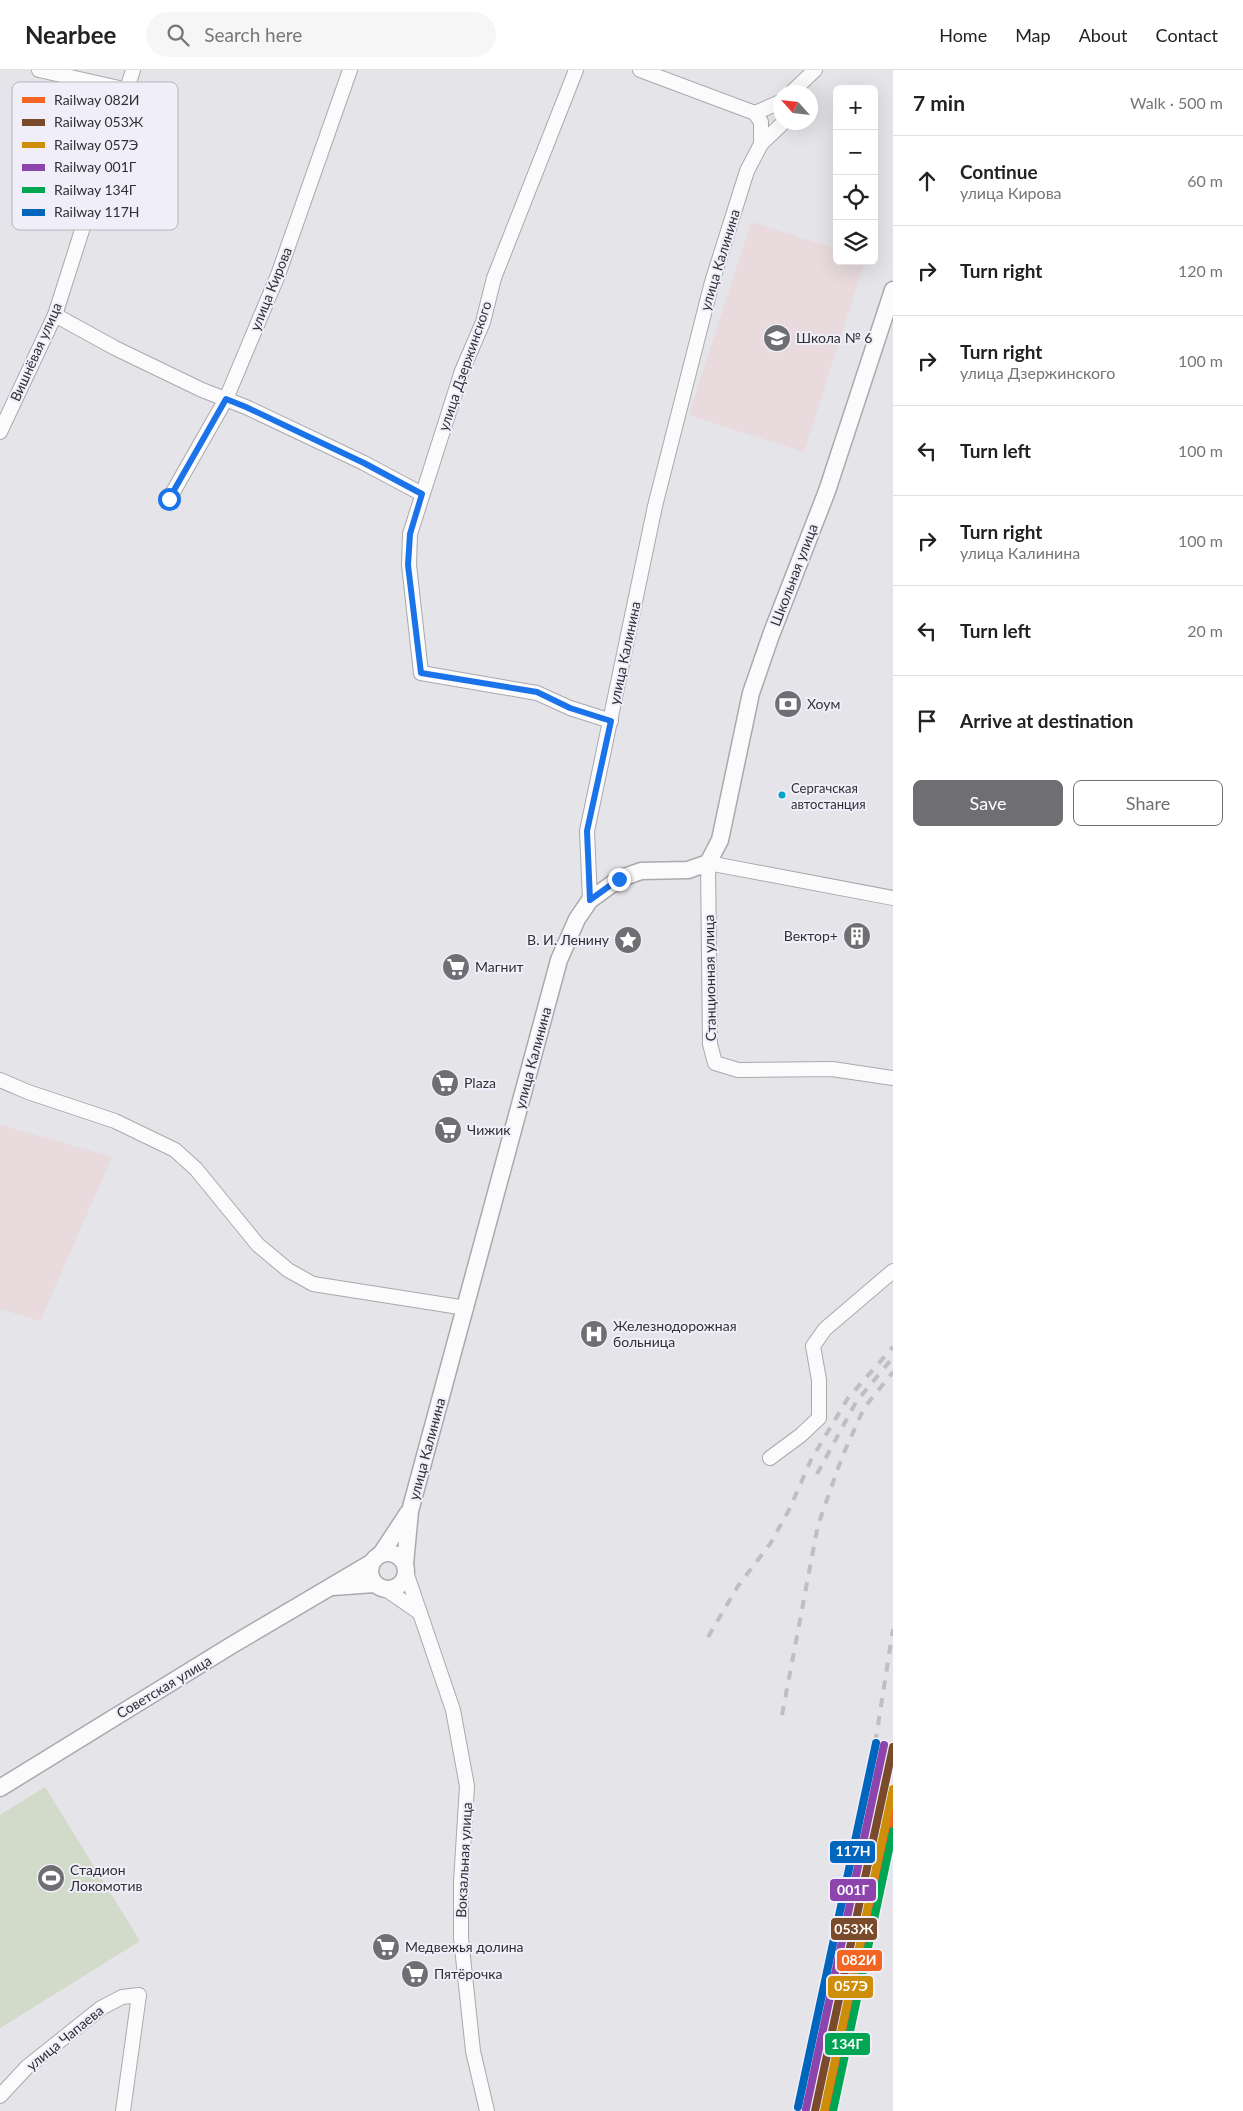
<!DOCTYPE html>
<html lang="en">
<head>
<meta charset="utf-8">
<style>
	body { margin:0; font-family:Lato,sans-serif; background:#f6f6f6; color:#222 }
	.controls { position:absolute; right:15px; top:15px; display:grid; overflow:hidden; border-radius:8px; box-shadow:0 5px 20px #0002 }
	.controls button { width:45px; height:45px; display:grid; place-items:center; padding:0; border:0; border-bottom:1px solid #e0e0e0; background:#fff; color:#222; font:25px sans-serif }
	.compass { position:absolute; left:773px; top:15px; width:45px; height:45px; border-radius:50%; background:#fff; box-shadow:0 5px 20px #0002; rotate:297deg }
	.stop { position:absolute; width:15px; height:15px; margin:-11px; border:4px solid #1a73e8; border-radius:50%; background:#fff }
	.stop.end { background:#1a73e8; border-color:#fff; box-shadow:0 1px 5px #0008 }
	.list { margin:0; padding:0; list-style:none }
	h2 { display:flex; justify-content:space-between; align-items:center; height:65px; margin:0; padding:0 20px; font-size:21px }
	h2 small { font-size:16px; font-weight:400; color:#767676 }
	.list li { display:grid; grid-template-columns:32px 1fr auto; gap:15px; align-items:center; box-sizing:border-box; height:90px; padding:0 20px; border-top:1px solid #e0e0e0 }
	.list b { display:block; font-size:19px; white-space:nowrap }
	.list p { margin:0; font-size:16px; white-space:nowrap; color:#767676 }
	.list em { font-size:16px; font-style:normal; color:#767676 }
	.actions { display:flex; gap:10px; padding:15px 20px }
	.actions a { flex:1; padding:11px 0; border:1px solid #6f6f73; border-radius:8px; text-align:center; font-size:18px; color:#6f6f73 }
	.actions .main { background:#6f6f73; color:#fff }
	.icon { flex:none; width:28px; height:28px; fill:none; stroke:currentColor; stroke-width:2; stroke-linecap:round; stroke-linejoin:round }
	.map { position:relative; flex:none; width:893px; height:2041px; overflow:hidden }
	header { display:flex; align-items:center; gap:30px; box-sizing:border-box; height:70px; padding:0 25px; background:#fff; border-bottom:1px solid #e0e0e0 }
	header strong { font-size:24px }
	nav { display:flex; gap:28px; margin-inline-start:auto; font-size:18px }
	.search { width:350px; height:45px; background:#f6f6f6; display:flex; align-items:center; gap:12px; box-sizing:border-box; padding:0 18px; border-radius:28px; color:#767676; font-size:19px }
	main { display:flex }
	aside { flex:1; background:#fff }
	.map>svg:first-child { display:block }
</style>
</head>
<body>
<header>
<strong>Nearbee</strong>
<div class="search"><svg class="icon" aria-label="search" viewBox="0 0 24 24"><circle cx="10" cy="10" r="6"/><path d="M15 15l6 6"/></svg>Search here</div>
<nav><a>Home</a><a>Map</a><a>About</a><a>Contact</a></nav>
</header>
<main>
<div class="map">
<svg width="893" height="2041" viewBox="0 0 893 2041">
	<rect width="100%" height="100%" fill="#e4e4e9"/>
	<!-- education -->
	<g fill="#e8dadd">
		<path d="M751 152 837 179V191H865L804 382 689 345Z"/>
		<path d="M0 1055 112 1087 40 1251 0 1239Z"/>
	</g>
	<!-- green -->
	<path fill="#d2dac9" d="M45 1717 140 1871 0 1958V1745Z"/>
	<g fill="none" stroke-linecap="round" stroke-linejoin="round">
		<!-- minor casing -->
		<g stroke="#a9a9ae" stroke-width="16">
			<g id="minor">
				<path d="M39 0 128 20"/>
				<path d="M576 0 494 208 483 252 462 301 410 464 409 495 421 603 537 623 570 638 611 651"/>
				<path d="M640 0 755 43 761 52V74"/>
				<path d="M792 22 815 0"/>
				<path d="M755 43 780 32"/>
				<path d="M55 245 115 278 202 320 246 337 364 393 422 424"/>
				<path d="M0 362 55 245 133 0"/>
				<path d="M169 429 226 329 278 205 350 0"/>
				<path d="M893 828 708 793 710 974 715 993 738 1000 832 999 893 1008"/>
				<path d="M590 830 587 761 655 436 712 212 747 101 761 74 784 52"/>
				<path d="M0 1010 28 1022 115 1051 175 1080 196 1099 258 1175 288 1200 313 1214 466 1238"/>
				<path d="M770 1388 801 1365 819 1348V1310L813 1276 825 1259 893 1201"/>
				<path d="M406 1502 453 1640 467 1716 461 1812V1868L473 1981 487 2041"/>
				<path d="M387 1520 420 1543"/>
				<path d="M0 2026 27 1997 101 1938 122 1927 139 1925 123 2041"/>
			</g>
		</g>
		<!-- major casing -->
		<g stroke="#a9a9ae" stroke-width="19">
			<g id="major">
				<circle cx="388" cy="1501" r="18"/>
				<path d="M381 1484 408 1443"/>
				<path d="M405 1494 410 1441 559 890 577 849 590 830 619 809 641 801 688 800 708 793 720 770 751 623 771 565 827 421 893 220"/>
				<path d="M333 1517 374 1514"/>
				<path d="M0 1718 232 1575 371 1493"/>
			</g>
		</g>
		<!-- minor -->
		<use href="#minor" stroke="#fbfbfc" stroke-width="14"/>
		<!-- major -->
		<use href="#major" stroke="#fbfbfc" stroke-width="16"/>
		<!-- rail -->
		<g stroke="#bfbfc0" stroke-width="4" stroke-dasharray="9 9" stroke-linecap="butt">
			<path d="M817 1404 856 1332 890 1291"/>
			<path d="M708 1567 738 1516 770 1474 789 1440 811 1390 848 1328 893 1277"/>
			<path d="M782 1645 818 1455 842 1387 864 1338 893 1302"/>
			<path d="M853 1815 893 1559"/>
		</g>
		<!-- rail-1 casing -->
		<g stroke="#efeef9" stroke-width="11">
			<path id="rail-1" d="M826 2041 893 1740"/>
		</g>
		<!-- rail-2 casing -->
		<g stroke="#efeef9" stroke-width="11">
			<path id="rail-2" d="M815 2041 893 1677"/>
		</g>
		<!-- rail-3 casing -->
		<g stroke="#efeef9" stroke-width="11">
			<path id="rail-3" d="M824 2041 893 1719"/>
		</g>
		<!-- rail-4 casing -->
		<g stroke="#efeef9" stroke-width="11">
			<path id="rail-4" d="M806 2039 884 1675"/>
		</g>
		<!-- rail-5 casing -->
		<g stroke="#efeef9" stroke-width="11">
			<path id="rail-5" d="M833 2041 893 1761"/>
		</g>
		<!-- rail-6 casing -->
		<g stroke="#efeef9" stroke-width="11">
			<path id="rail-6" d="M798 2037 876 1673"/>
		</g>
		<!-- rail-1 -->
		<use href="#rail-1" stroke="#f26522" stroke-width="8"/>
		<!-- rail-2 -->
		<use href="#rail-2" stroke="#7a4b2a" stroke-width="8"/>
		<!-- rail-3 -->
		<use href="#rail-3" stroke="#cf8e0a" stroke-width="8"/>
		<!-- rail-4 -->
		<use href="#rail-4" stroke="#8e44ad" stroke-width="8"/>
		<!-- rail-5 -->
		<use href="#rail-5" stroke="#00a651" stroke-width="8"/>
		<!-- rail-6 -->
		<use href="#rail-6" stroke="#0065bd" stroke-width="8"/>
	</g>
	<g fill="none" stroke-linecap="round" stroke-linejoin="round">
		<!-- route -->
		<path stroke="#1a73e8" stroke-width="6" d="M169 429 226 329 246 337 364 393 422 424 410 464 408 495 421 603 537 622 570 638 611 651 587 761 590 830 619 809"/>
	</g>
	<!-- icons -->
	<defs>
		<g id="school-disc" transform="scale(1.4375)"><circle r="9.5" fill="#6f6f73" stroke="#efeef9"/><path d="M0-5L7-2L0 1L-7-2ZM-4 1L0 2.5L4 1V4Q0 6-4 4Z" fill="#fff"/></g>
		<g id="bank-disc" transform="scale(1.4375)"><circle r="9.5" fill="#6f6f73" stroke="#efeef9"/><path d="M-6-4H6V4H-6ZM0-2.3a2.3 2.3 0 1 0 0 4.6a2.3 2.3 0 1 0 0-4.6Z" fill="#fff"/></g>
		<g id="building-disc" transform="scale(1.4375)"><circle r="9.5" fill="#6f6f73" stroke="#efeef9"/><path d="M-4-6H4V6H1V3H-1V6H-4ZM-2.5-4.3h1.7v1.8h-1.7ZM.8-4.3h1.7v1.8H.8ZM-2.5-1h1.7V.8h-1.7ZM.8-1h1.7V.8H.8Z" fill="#fff"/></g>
		<g id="sight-disc" transform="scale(1.4375)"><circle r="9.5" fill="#6f6f73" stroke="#efeef9"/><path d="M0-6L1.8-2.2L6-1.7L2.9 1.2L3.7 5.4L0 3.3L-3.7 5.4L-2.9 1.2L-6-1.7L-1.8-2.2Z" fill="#fff"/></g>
		<g id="supermarket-disc" transform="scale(1.4375)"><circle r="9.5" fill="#6f6f73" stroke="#efeef9"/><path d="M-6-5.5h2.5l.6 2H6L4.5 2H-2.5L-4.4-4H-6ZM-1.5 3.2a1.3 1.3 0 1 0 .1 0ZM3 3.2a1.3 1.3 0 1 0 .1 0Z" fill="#fff"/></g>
		<g id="hospital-disc" transform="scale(1.4375)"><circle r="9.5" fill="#6f6f73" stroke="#efeef9"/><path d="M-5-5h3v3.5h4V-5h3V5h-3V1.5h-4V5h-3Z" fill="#fff"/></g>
		<g id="stadium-disc" transform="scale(1.4375)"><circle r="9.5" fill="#6f6f73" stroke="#efeef9"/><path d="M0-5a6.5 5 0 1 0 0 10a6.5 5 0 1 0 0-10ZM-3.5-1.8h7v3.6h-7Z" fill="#fff"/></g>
	</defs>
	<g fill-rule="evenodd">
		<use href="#school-disc" x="777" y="268"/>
		<use href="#bank-disc" x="788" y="634"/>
		<use href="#building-disc" x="857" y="866"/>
		<use href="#sight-disc" x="628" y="870"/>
		<use href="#supermarket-disc" x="456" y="897"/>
		<use href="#supermarket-disc" x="445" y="1013"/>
		<use href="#supermarket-disc" x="448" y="1060"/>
		<use href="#hospital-disc" x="594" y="1264"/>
		<use href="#stadium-disc" x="51" y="1808"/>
		<use href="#supermarket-disc" x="386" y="1877"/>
		<use href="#supermarket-disc" x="415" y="1904"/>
	</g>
	<!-- markers -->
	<circle fill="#02a3c6" stroke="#efeef9" stroke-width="2" cx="782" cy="725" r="4.5"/>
	<g text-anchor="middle" stroke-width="4" stroke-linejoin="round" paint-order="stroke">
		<!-- bus labels -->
		<g font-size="13" fill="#303034" stroke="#efeef9" text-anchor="start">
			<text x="791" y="723">Сергачская<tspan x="791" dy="16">автостанция</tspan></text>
		</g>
		<!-- street labels -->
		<g font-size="14" fill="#303034" stroke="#efeef9">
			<text transform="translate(720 190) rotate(-73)" y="5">улица Калинина</text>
			<text transform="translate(271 219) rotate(-68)" y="5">улица Кирова</text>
			<text transform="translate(36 282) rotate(-66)" y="5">Вишнёвая улица</text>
			<text transform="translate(465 296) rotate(-71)" y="5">улица Дзержинского</text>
			<text transform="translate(794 505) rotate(-69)" y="5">Школьная улица</text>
			<text transform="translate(625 583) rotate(-78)" y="5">улица Калинина</text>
			<text transform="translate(710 908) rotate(-91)" y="5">Станционная улица</text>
			<text transform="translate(533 988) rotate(-75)" y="5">улица Калинина</text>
			<text transform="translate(427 1379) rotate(-75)" y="5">улица Калинина</text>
			<text transform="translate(164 1617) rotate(-31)" y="5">Советская улица</text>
			<text transform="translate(464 1790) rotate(-87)" y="5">Вокзальная улица</text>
			<text transform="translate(65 1968) rotate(-39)" y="5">улица Чапаева</text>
		</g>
		<!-- poi labels -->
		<g font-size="14" fill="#303034" stroke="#efeef9" text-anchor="start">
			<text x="796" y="273">Школа № 6</text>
			<text x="807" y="639">Хоум</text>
			<text x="838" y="871" text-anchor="end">Вектор+</text>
			<text x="609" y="875" text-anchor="end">В. И. Ленину</text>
			<text x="475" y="902">Магнит</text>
			<text x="464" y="1018">Plaza</text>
			<text x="467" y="1065">Чижик</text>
			<text x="613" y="1261">Железнодорожная<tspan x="613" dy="16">больница</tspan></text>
			<text x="70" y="1805">Стадион<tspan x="70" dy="16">Локомотив</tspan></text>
			<text x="405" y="1882">Медвежья долина</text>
			<text x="434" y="1909">Пятёрочка</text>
		</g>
	</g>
	<!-- legend -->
	<rect x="12" y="12" width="166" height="148" rx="8" fill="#efeef9" stroke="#b6b5be" stroke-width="1"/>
	<rect x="22" y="27" width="23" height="6" fill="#f26522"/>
	<rect x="22" y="49" width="23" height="7" fill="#7a4b2a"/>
	<rect x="22" y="72" width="23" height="6" fill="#cf8e0a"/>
	<rect x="22" y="94" width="23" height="7" fill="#8e44ad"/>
	<rect x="22" y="117" width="23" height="6" fill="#00a651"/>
	<rect x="22" y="139" width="23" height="7" fill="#0065bd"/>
	<g font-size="14" fill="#303034">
		<text x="54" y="35">Railway 082И</text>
		<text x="54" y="57">Railway 053Ж</text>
		<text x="54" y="80">Railway 057Э</text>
		<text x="54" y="102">Railway 001Г</text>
		<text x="54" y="125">Railway 134Г</text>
		<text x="54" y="147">Railway 117Н</text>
	</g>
	<g stroke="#efeef9" stroke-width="2">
		<rect x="829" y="1770" width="47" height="24" rx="5" fill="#0065bd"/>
		<rect x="829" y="1808" width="48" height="24" rx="5" fill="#8e44ad"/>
		<rect x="830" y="1847" width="48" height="24" rx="5" fill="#7a4b2a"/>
		<rect x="836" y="1879" width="47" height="23" rx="5" fill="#f26522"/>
		<rect x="827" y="1905" width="47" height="24" rx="5" fill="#cf8e0a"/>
		<rect x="824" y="1962" width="47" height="24" rx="5" fill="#00a651"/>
	</g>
	<g font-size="14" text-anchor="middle" font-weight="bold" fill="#fff">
		<text x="853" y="1786">117Н</text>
		<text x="853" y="1825">001Г</text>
		<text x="854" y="1864">053Ж</text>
		<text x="859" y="1895">082И</text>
		<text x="851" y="1921">057Э</text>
		<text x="847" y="1979">134Г</text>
	</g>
</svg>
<div class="controls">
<button>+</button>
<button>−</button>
<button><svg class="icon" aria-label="locate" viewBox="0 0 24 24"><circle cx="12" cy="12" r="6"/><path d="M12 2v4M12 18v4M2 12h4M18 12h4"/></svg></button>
<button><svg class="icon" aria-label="layers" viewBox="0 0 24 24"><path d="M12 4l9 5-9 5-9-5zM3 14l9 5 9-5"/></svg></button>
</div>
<svg class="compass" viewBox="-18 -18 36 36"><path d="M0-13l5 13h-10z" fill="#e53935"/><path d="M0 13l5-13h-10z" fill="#767676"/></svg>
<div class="stop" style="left:169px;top:429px"></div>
<div class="stop end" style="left:619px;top:809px"></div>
</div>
<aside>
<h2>7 min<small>Walk · 500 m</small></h2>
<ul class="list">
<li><svg class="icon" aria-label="ahead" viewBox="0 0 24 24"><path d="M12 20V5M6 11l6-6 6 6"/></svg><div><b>Continue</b><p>улица Кирова</p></div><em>60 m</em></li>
<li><svg class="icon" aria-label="right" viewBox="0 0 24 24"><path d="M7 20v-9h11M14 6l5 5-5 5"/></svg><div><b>Turn right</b></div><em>120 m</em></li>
<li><svg class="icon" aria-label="right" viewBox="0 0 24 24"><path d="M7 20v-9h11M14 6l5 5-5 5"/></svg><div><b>Turn right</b><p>улица Дзержинского</p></div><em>100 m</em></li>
<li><svg class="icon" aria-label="left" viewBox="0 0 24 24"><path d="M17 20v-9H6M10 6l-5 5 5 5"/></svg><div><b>Turn left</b></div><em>100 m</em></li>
<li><svg class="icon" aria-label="right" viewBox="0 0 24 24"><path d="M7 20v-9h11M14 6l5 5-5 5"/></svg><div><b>Turn right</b><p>улица Калинина</p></div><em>100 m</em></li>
<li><svg class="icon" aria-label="left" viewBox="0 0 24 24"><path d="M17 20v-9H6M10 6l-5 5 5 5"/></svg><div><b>Turn left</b></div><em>20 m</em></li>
<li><svg class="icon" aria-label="arrive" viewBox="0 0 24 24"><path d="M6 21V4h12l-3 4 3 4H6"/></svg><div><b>Arrive at destination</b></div></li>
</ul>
<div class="actions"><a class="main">Save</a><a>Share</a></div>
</aside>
</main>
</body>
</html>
